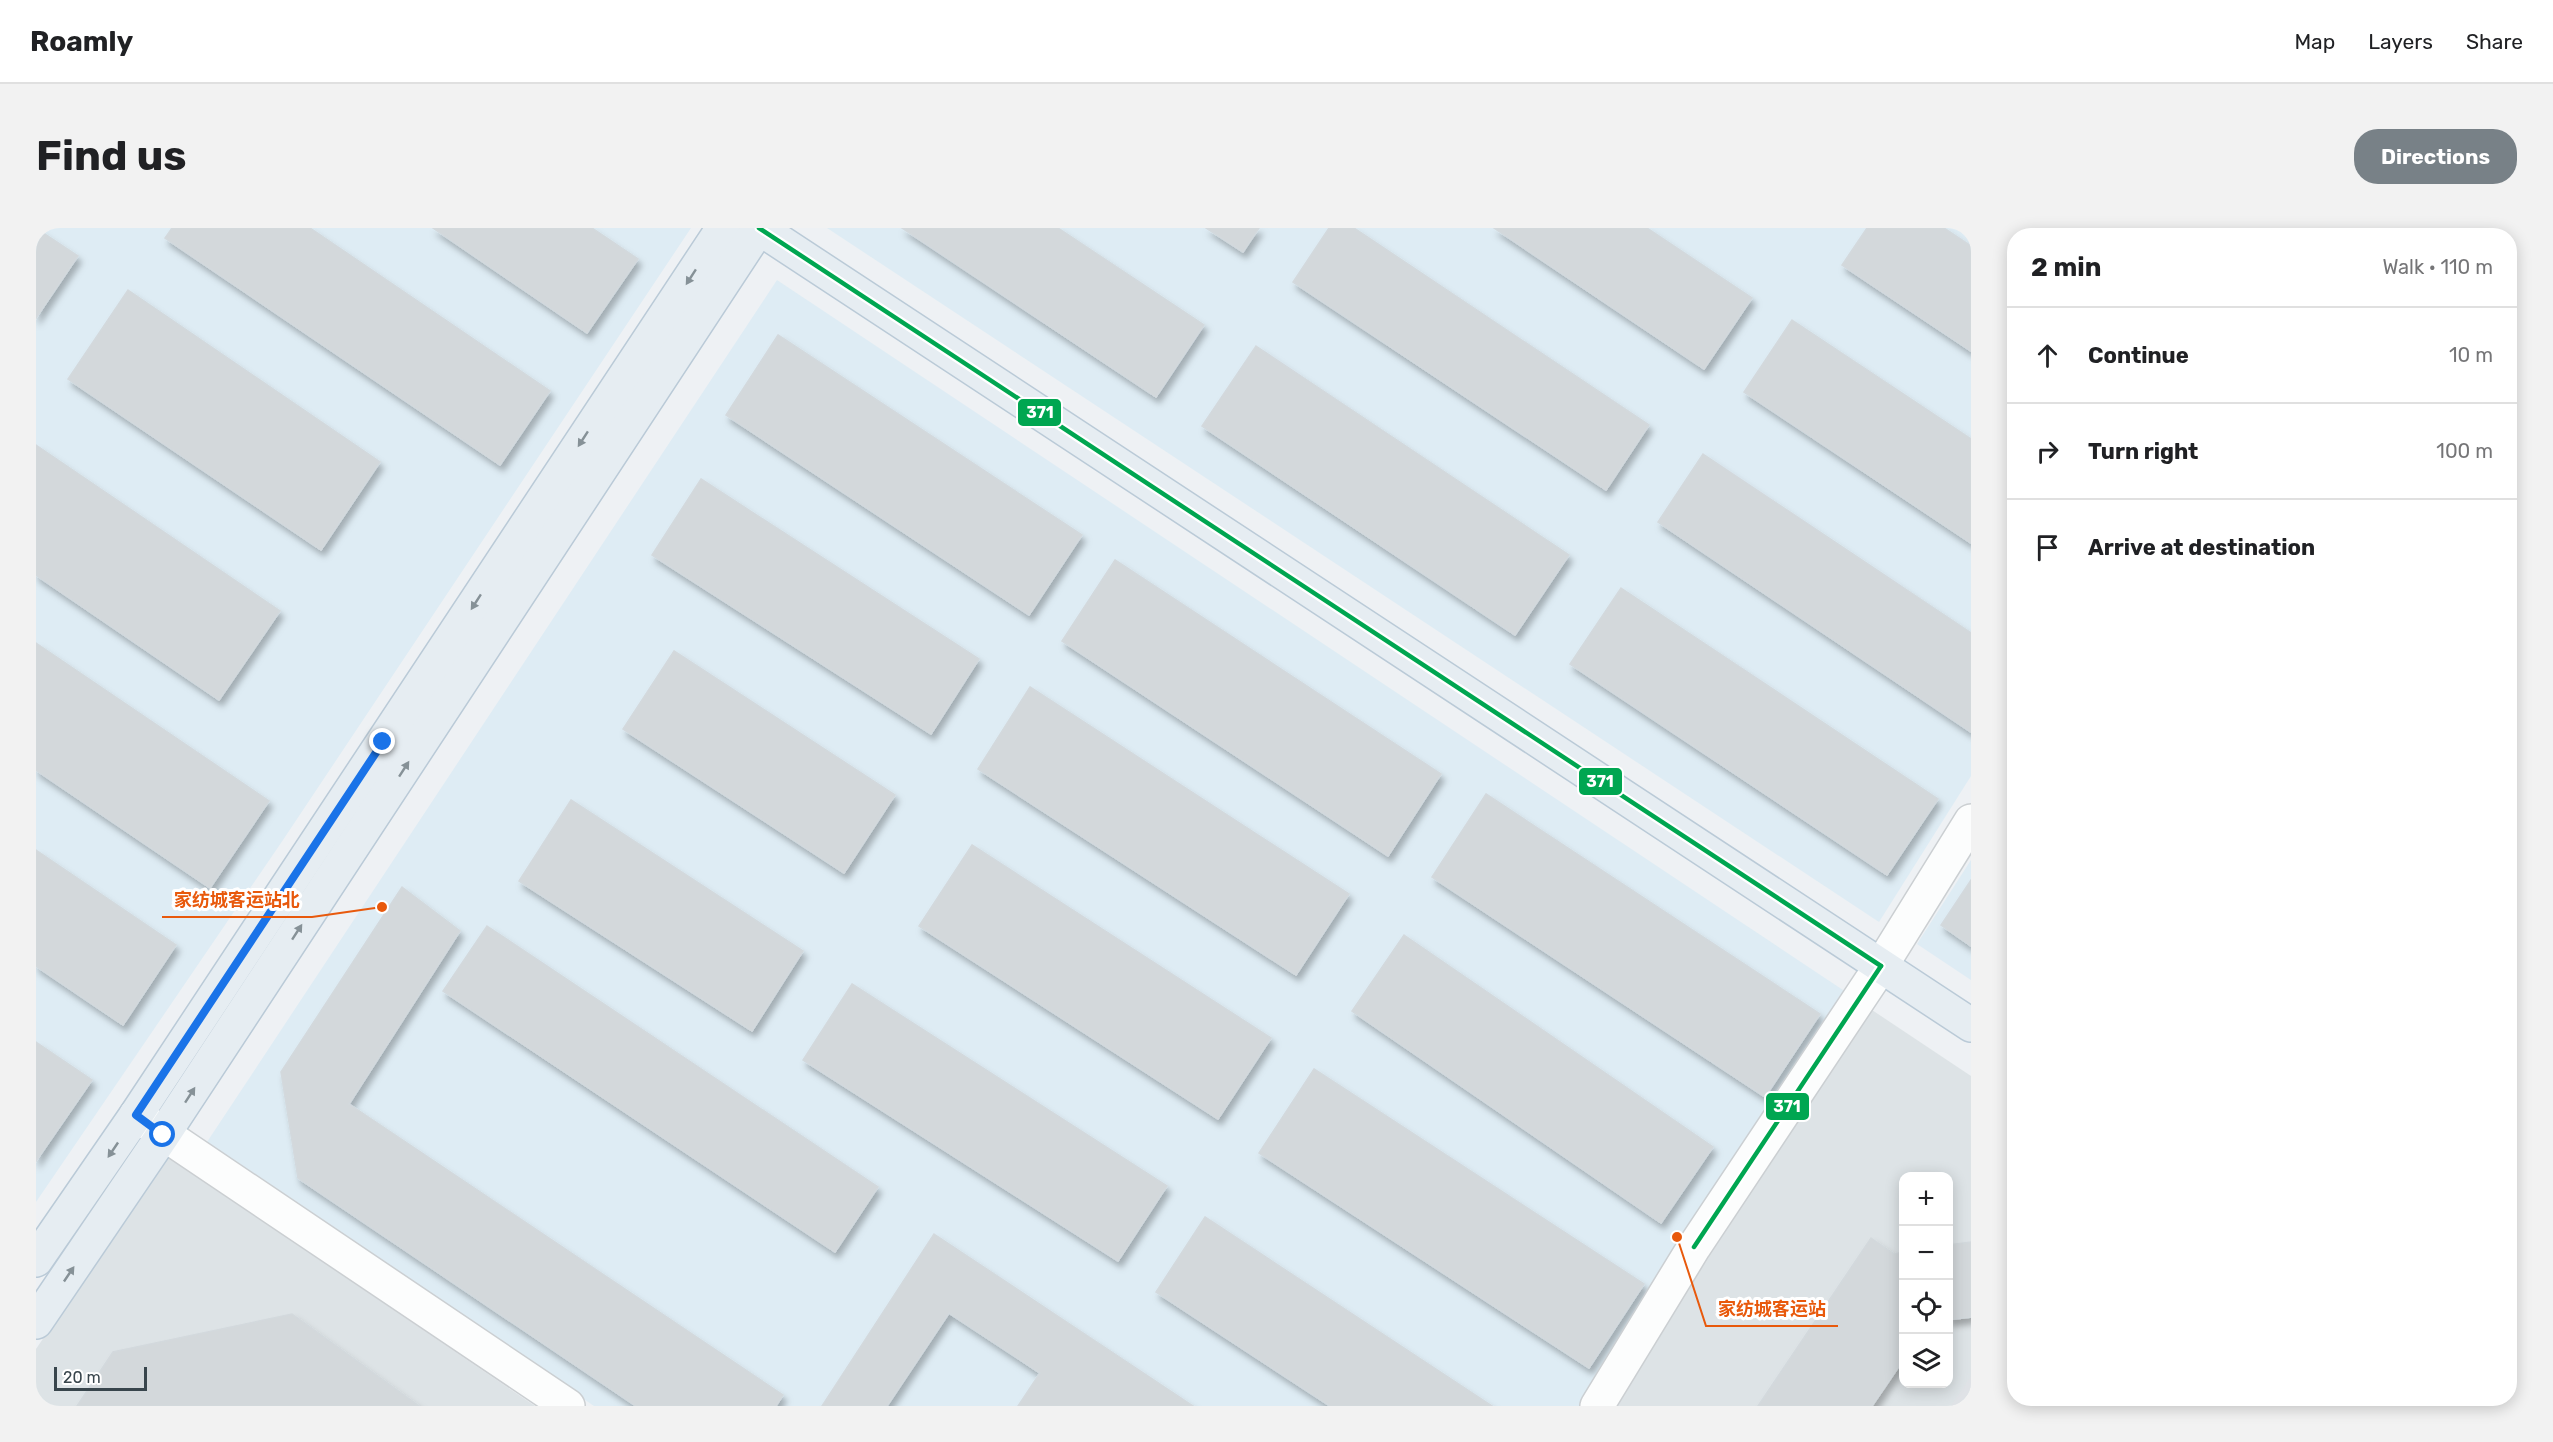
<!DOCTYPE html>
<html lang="en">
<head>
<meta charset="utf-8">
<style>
	body { margin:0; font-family:Rubik,"Noto Sans SC",sans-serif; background:#f2f2f2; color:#202124 }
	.controls { position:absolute; right:18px; bottom:18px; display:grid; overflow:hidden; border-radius:12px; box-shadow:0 3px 15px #0003 }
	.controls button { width:54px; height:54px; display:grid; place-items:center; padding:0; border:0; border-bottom:2px solid #e0e0e0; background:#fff; color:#202124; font:30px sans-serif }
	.scale { position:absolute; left:18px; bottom:15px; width:93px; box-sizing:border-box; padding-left:6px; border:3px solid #38454c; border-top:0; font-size:16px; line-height:21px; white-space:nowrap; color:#38454c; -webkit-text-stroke:4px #fff; paint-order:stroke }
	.stop { position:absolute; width:18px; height:18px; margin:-14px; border:4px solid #1a73e8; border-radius:50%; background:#fff }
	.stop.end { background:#1a73e8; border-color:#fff; box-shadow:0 2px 6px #0008 }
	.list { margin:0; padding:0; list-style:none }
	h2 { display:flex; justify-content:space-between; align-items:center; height:78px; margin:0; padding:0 24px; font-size:26px }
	h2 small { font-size:20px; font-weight:400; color:#757577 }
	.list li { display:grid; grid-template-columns:39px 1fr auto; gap:18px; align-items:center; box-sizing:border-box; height:96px; padding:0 24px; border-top:2px solid #e0e0e0 }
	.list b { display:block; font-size:22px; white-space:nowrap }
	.list em { font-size:20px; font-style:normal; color:#757577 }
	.icon { flex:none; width:33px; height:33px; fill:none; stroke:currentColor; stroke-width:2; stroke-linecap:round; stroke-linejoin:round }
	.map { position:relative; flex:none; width:1935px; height:1178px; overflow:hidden; border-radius:24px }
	header { display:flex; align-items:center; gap:36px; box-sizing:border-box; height:84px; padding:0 30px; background:#fff; border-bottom:2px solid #e0e0e0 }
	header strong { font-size:28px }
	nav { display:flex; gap:33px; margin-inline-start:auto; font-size:21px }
	.intro { display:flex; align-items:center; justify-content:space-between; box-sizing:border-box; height:144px; padding:0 36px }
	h1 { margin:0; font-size:42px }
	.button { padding:15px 27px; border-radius:24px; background:#788187; color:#fff; font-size:21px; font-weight:700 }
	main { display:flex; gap:36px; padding:0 36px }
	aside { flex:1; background:#fff; border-radius:24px; box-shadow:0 3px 15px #0003 }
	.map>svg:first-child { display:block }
</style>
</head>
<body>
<header>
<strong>Roamly</strong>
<nav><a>Map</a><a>Layers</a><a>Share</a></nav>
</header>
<div class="intro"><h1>Find us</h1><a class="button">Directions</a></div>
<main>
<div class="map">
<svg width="1935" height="1178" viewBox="0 0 1935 1178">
	<defs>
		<filter id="shadow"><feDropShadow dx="3.5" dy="6" stdDeviation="3" flood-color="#0004"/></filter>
	</defs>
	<rect width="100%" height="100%" fill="#eef1f4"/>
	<!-- commercial -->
	<g fill="#deecf4">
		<path d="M0 0H655L247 612 0 974Z"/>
		<path d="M791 0H1935V548L1843 694Z"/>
		<path d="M741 52 1810 764 1544 1178H558L169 917Z"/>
		<path d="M1935 632V752L1881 716Z"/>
	</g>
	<!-- industrial -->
	<g fill="#dde3e6" fill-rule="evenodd">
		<path d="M1830 778 1935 848V1178H1574ZM1868 948H1912V1156H1868Z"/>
		<path d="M131 928 499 1178H0V1121Z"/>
	</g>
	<!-- parking -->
	<path fill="#dfe2e6" d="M1935 1148V1178H1915Z"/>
	<!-- building -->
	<g fill="#d3d8db" stroke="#d3d9dd" stroke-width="1.5" filter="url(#shadow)">
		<path d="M0 0 42 28 0 90Z"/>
		<path d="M136 0H274L514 163 464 237 129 10Z"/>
		<path d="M397 0H556L602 31 551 105Z"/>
		<path d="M866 0H1022L1168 97 1120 169Z"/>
		<path d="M1170 0H1223L1207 24Z"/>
		<path d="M1293 0H1318L1613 197 1570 262 1257 54Z"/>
		<path d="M1458 0H1611L1716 70 1668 141Z"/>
		<path d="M1831 0H1908L1935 18V123L1806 37Z"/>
		<path d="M92 62 344 234 285 322 32 151Z"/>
		<path d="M1756 92 1935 211V315L1708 164Z"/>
		<path d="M742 107 1046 307 993 387 690 187Z"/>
		<path d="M1220 118 1533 327 1479 407 1166 198Z"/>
		<path d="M0 217 244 383 183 472 0 347Z"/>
		<path d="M1667 226 1935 405V504L1622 294Z"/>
		<path d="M665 251 943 431 895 506 616 327Z"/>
		<path d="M1079 332 1405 546 1352 628 1026 413Z"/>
		<path d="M1585 360 1902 571 1851 647 1534 436Z"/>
		<path d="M0 415 233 573 174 660 0 542Z"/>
		<path d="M638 423 859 567 808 645 587 501Z"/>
		<path d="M994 459 1313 666 1260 747 942 541Z"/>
		<path d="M1450 566 1784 786 1729 869 1396 649Z"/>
		<path d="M535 572 767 723 716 803 483 653Z"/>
		<path d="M936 617 1235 810 1182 891 883 698Z"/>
		<path d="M0 622 140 717 87 797 0 738Z"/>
		<path d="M1935 652V718L1905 697Z"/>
		<path d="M366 659 424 703 313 876 747 1167 740 1178H600L262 950 245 844Z"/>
		<path d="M451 698 842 959 799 1024 407 763Z"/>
		<path d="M1368 707 1677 919 1625 995 1316 783Z"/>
		<path d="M816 756 1131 958 1082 1033 767 832Z"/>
		<path d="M0 814 56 852 0 933Z"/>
		<path d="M1278 841 1608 1056 1553 1140 1223 925Z"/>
		<path d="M1169 989 1456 1178H1294L1120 1064Z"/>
		<path d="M898 1006 1157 1178H982L1004 1145 913 1085 851 1178H786Z"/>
		<path d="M1835 1010 1858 1026 1868 1024V1131L1836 1178H1722Z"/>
		<path d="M1935 1014V1089L1912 1092V1017Z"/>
		<path d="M256 1086 383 1178H41L77 1124Z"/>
	</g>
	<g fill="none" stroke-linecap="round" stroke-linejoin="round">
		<!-- minor casing -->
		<g stroke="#cbcfd2" stroke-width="36">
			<g id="minor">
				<path d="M100 887 532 1178"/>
				<path d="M1561 1178 1658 1019 1845 738 1935 593"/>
			</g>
		</g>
		<!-- major casing -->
		<g stroke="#bacad7" stroke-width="36">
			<g id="major">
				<path d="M723 0 1935 797"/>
				<path d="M0 1032 100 887 687 0"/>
				<path d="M0 1094 127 907 723 0"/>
			</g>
		</g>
		<!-- minor -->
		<use href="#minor" stroke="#fcfdfd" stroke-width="33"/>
		<!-- major -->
		<use href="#major" stroke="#e6edf2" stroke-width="33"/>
		<!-- bus-1 casing -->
		<g stroke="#fff" stroke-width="9">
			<g id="bus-1">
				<path d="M723 0 1845 738"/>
				<path d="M1658 1019 1845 738"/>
			</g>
		</g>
		<!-- bus-1 -->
		<use href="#bus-1" stroke="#00a651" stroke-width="4.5"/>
	</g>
	<!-- one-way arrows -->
	<defs><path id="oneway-solid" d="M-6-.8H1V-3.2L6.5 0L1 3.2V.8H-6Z" transform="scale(1.5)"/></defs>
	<g fill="#869197">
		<use href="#oneway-solid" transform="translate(655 49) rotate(123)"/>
		<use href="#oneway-solid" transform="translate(547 211) rotate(123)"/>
		<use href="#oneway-solid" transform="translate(440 374) rotate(123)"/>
		<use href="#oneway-solid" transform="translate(368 541) rotate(-57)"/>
		<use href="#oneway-solid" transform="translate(261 704) rotate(-57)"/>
		<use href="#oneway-solid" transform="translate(154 867) rotate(-57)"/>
		<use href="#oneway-solid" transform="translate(77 922) rotate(124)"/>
		<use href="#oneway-solid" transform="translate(33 1046) rotate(-56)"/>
	</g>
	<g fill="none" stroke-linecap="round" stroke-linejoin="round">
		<!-- route -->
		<path stroke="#1a73e8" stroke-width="8" d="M127 907 100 887 347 514"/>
	</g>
	<!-- callouts -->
	<path fill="none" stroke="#e8590c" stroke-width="2" d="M346 679L276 689H126M1641 1009L1670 1098H1802"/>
	<g fill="#e8590c" stroke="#fff" stroke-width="2">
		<circle cx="346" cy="679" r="6"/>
		<circle cx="1641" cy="1009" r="6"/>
	</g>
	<g font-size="18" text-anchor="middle" font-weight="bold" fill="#e8590c" stroke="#fff" stroke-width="6" stroke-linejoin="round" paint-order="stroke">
		<text x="201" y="678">家纺城客运站北</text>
		<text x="1736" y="1087">家纺城客运站</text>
	</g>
	<g stroke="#fff" stroke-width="2">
		<rect x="981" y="170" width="45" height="29" rx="6" fill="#00a651"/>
		<rect x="1542" y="539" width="45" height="29" rx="6" fill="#00a651"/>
		<rect x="1729" y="864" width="45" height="29" rx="6" fill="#00a651"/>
	</g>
	<g font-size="16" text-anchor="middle" font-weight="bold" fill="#fff">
		<text x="1004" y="190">371</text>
		<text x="1564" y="559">371</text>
		<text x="1751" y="884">371</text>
	</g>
</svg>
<div class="controls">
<button>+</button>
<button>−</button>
<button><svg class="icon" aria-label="locate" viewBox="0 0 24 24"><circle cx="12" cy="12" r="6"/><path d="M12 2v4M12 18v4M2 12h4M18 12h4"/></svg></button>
<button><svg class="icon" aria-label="layers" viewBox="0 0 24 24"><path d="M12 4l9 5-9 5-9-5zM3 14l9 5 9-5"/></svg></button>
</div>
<div class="scale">20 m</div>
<div class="stop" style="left:127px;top:907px"></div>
<div class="stop end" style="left:347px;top:514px"></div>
</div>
<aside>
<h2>2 min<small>Walk · 110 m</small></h2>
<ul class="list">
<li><svg class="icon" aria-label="ahead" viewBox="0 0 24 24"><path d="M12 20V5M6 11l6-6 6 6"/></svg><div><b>Continue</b></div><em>10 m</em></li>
<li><svg class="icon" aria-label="right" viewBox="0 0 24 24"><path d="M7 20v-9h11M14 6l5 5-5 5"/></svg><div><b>Turn right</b></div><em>100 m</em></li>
<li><svg class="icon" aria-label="arrive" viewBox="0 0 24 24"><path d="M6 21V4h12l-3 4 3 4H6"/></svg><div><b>Arrive at destination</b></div></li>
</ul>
</aside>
</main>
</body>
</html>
